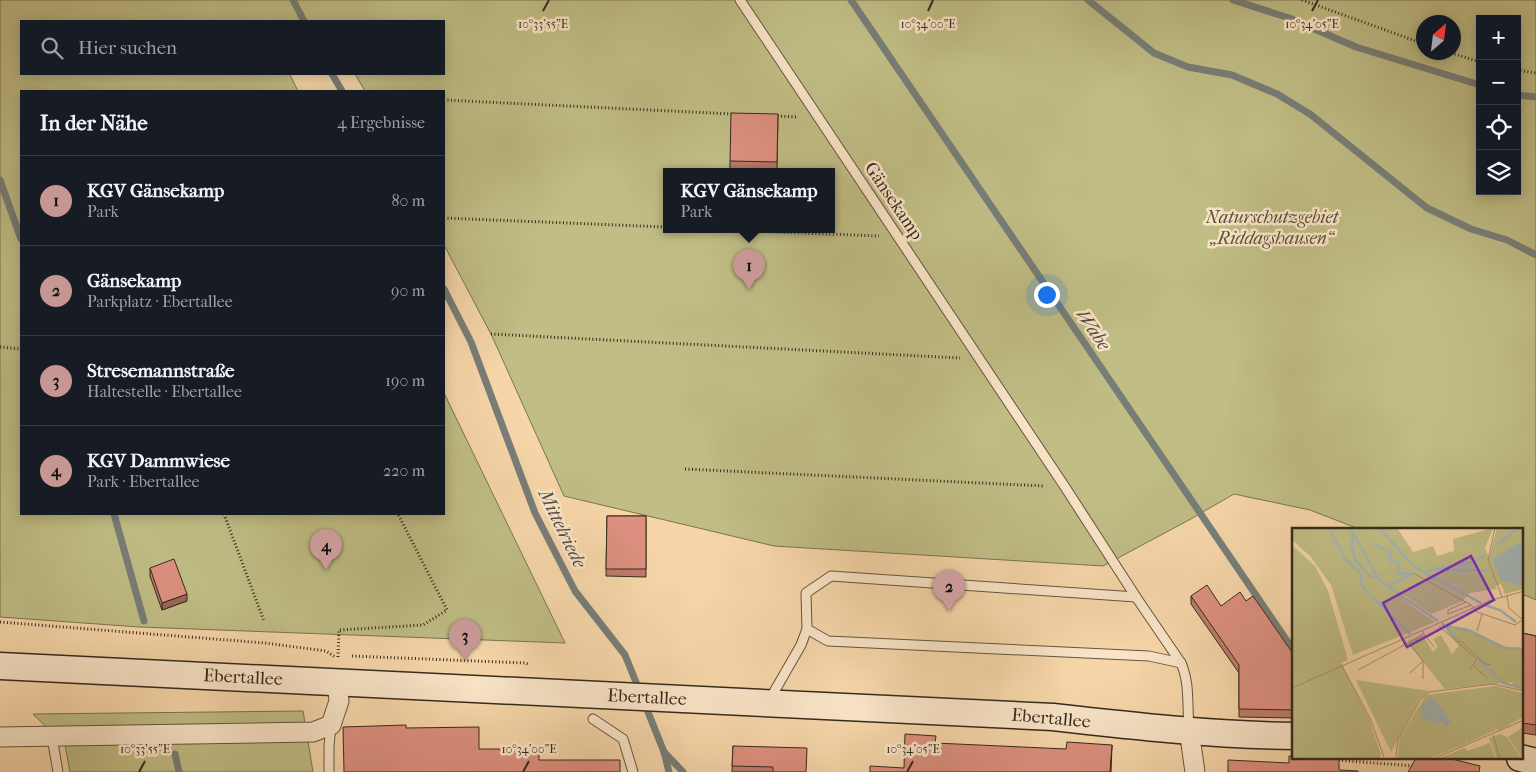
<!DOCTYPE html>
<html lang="de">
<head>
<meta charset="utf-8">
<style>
	body { margin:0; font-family:"IM FELL French Canon",serif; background:#20242c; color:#f1f3f6 }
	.controls { position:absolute; right:15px; top:15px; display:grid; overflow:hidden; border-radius:0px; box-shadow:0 2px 12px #0003 }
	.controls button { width:45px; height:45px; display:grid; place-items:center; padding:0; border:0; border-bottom:1px solid #363941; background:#171b24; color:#f1f3f6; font:25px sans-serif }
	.compass { position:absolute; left:1416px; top:15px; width:45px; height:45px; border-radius:50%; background:#171b24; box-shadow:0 2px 12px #0003; rotate:28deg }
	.you { position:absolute; left:1046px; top:294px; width:18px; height:18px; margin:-12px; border:4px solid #fff; border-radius:50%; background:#1a73e8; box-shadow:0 0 0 8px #1a73e833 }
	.badge { display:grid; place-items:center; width:32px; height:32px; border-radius:50%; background:#c59692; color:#111; font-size:16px; font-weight:700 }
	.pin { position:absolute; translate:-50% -41px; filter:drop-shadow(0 1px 2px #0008) }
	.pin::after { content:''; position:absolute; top:26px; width:18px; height:15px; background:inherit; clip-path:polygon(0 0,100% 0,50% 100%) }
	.popup { position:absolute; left:663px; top:168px; width:172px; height:65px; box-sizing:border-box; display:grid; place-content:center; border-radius:0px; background:#171b24; filter:drop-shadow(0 1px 4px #0005); font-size:16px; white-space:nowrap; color:#9ea1a6 }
	.popup b { font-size:19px; color:#f1f3f6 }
	.popup::after { content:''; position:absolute; left:50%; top:100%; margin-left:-10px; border:10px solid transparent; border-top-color:#171b24 }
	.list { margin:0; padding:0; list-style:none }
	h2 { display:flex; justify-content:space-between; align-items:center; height:65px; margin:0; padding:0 20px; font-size:21px }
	h2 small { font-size:16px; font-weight:400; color:#9ea1a6 }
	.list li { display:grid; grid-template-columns:32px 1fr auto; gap:15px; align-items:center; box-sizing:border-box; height:90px; padding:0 20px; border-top:1px solid #363941 }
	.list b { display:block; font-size:19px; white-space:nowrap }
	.list p { margin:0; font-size:16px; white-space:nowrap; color:#9ea1a6 }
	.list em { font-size:16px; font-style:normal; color:#9ea1a6 }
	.icon { flex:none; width:28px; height:28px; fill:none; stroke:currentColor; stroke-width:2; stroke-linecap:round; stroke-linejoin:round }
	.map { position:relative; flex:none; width:1536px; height:772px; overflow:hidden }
	.search { position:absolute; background:#171b24; box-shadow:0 2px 12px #0003; left:20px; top:20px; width:425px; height:55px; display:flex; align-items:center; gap:12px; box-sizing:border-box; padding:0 18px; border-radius:0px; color:#9ea1a6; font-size:19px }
	.panel { position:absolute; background:#171b24; box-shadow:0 2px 12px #0003; left:20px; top:90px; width:425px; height:425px; border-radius:0px }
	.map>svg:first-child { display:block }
</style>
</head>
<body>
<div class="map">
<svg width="1536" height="772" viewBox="0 0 1536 772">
	<rect width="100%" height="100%" fill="#f6d6a9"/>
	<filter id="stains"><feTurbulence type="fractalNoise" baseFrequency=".004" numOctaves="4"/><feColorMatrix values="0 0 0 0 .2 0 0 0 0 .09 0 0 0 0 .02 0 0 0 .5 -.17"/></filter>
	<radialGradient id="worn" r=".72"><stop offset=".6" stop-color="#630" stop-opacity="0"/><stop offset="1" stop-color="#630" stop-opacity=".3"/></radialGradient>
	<!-- green -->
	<g fill="#c0bd85" stroke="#7a7451" fill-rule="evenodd">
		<path d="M0 0H1536V600L1522 594V530L1359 529 1310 510 1234 494 1189 520 1103 566 774 546 564 496 491 334 444 245V91H365L355 74H444V21H21V74H292L290 75 298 91H21V514H444V393L565 643 139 627 0 617ZM1480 19H1517V191H1480ZM1424 22H1454V52H1424ZM666 171H832V229H666Z"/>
		<path d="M303 711 313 772H70L65 745 33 714Z"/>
	</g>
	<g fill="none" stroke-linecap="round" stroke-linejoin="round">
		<!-- stream -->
		<g stroke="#777e78" stroke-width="7">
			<path d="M293 0 304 21"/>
			<path d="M851 0 1294 651"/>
			<path d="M1088 0 1154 53 1188 67 1232 75 1277 94 1310 114 1427 208 1471 229 1507 240 1536 255"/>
			<path d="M1233 0 1289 18 1356 47 1480 85"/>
			<path d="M332 74 342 91"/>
			<path d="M1517 95 1536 97"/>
			<path d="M0 180 21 239"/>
			<path d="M444 289 471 342 535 513 575 591 625 655 640 692"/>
			<path d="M114 514 144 621"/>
			<path d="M644 702 664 752 669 772"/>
			<path d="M664 752 683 772"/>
			<path d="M175 754 179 772"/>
		</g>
		<!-- lane casing -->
		<g stroke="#655540" stroke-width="11">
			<g id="lane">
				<path d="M740 0 1065 487 1136 597 1181 663C1190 683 1187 706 1189 728"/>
				<path d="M1136 597 831 576 806 593 807 629 828 641 1149 656 1181 663"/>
				<path d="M770 699 801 645 807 629"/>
				<path d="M593 719 623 739 633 772"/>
				<path d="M52 737 58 772"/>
				<path d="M329 772V746L331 725"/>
			</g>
		</g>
		<!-- street casing -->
		<g stroke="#655540" stroke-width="21">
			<g id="street">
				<path d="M1189 730 1195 772"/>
				<path d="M0 737 313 732 331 725 339 701 337 681"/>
			</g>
		</g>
		<!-- secondary casing -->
		<g stroke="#352a1d" stroke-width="29">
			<g id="secondary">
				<path d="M0 666 1053 717C1133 726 1213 735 1294 736"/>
				<path d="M1520 758 1536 762"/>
			</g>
		</g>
		<!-- path -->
		<g stroke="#352a1d" stroke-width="3" stroke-dasharray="1 2.5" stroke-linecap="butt">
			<path d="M1302 0 1424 44"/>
			<path d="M1448 52 1480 62"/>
			<path d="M1517 70 1536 73"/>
			<path d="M444 100 733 114"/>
			<path d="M774 116 798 117"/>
			<path d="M444 218 666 227"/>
			<path d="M700 229 879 236"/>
			<path d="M491 334 960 358"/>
			<path d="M0 347 21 349"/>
			<path d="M685 469 1044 486"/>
			<path d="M224 514 264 621"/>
			<path d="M0 622 265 643 326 651 335 657"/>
			<path d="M352 656 525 663 530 665"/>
			<path d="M338 657 339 630 423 625 447 610 398 514"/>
			<path d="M1335 760 1414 766"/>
		</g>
		<!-- lane -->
		<use href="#lane" stroke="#f9e4c7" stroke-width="9"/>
		<!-- street -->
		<use href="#street" stroke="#f9e4c7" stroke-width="19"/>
		<!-- secondary -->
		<use href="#secondary" stroke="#f9e4c7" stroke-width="26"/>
	</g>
	<!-- wall -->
	<g fill="#be7c6d" stroke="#352a1d">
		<path d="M778 114 777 170 730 169V161Z"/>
		<path d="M607 516H646V577L606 576Z"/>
		<path d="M150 568 187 601 162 610 150 576Z"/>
		<path d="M1191 596 1221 606 1246 601 1294 655V718L1239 717V673L1191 604Z"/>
		<path d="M1522 633 1536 636V735L1522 733Z"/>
		<path d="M733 746 806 772H732Z"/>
	</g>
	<!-- shaded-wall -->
	<g fill="#9b6559" stroke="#352a1d">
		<path d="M187 594V601L162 610V603Z"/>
		<path d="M1112 745 1111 772H1110Z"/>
	</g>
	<!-- building -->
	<g fill="#dd907f" stroke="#352a1d">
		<path d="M731 113 778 114 777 162 730 161Z"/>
		<path d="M607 516H646V569H606Z"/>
		<path d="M174 559 187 594 162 603 150 568Z"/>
		<path d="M1207 585 1221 606 1240 592 1246 601 1253 596 1294 655V710L1239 709V665L1191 596Z"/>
		<path d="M1522 633 1536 636V725L1522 723Z"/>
		<path d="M406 725V728L479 727V749H539V760H620V772H344L343 727Z"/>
		<path d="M905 734 936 736 935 743 1066 749 1067 742 1112 745 1110 772H870V766L904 768Z"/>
		<path d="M733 746 807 748 806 772H773V767L732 766Z"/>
		<path d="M1289 756H1294V758H1323L1339 759V770L1358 771V772H1228V760L1289 763Z"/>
		<path d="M1416 758H1432L1441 759 1442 758H1448L1480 766 1479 772H1408Z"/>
	</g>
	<!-- ticks -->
	<path fill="none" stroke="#352a1d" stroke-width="2" d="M543 11 549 0M928 11 933 0M1312 11 1318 0M139 772 145 761M523 772 529 761M907 772 913 761"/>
	<g text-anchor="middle" stroke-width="5" stroke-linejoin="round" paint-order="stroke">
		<!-- street labels -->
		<g font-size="18" fill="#352a1d" stroke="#f9e4c7">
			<text transform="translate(894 201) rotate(56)" y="6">Gänsekamp</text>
			<text transform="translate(243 677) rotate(3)" y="6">Ebertallee</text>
			<text transform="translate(647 697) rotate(3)" y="6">Ebertallee</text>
			<text transform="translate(1051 718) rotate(5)" y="6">Ebertallee</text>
		</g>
		<!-- park labels -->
		<g font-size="18" font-style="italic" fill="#584f37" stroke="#f9e4c7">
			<text x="1272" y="223">Naturschutzgebiet<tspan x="1272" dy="21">„Riddagshausen“</tspan></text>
		</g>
		<!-- water labels -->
		<g font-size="19" font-style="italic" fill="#504d43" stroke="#f9e4c7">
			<text transform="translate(1094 329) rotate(56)" y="7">Wabe</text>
			<text transform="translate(563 528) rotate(64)" y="7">Mittelriede</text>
		</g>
	</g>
	<!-- overview -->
	<g transform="translate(1292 528)">
		<rect width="231" height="231" fill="#f6d6a9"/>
		<path d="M0 0H105L121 24 141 18 145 28 162 23 161 11 201 0 193 20 197 29 205 0H231V61L213 66 209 56 203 58 205 61 177 65 171 73 139 86 112 67 110 70 143 94 61 127 39 57 18 28 0 12ZM0 17 23 38 36 63 56 132 49 135 77 190 89 227 87 231H0ZM158 98 177 101 213 119 231 120V161L219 158 221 154 153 161 115 114 130 106 141 124 146 119 141 111 149 107 160 126 167 118 154 102ZM64 152 137 163 128 171 99 224ZM203 158 231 165V189L206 203 203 199 204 202 180 213 137 231H106L107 211 134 167ZM231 199 232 231H231L216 209ZM208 206 215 209 230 231H205L197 210ZM198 215 204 231H145L173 220 175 223Z" fill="#c0bd85"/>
		<path d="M229 14H231V59L209 52 200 31ZM138 169 149 178 160 195 154 199 149 193 144 196 128 189 130 177Z" fill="#a3b6b5"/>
		<path fill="none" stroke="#a3b6b5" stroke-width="2.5" d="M37 0 53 31 69 45 70 57 77 67M58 0 88 53 146 93M87 0 123 39 189 75M61 3 60 21 64 33 78 48 84 49M82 16 99 25 97 32 106 34V46L118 45M205 17 227 0M141 42H197M133 43 181 34 193 28M97 57 121 46M79 68 118 106M193 77 208 82 224 94M150 95 166 112M154 98 175 102 213 120 232 121M185 130 211 155 232 161"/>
		<path fill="none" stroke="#a99171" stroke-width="1" d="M203 0 196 32 210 69M121 45 179 77 185 84 223 97 232 91M215 68 217 80 230 91M174 74 156 82V86L179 77M147 98 185 131 177 142M185 103 190 86M132 106 142 119M166 114 169 113 193 136 199 137M117 115 131 133 118 145M131 133V151M49 136 78 190 92 229M181 137 196 151M66 142 131 107V103M0 160 197 73 232 63M201 207 208 231M104 229 106 211 129 171 137 164 201 156 232 163M141 231 232 192"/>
		<path fill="#7b2cbf" fill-opacity="0.15" stroke="#7b2cbf" stroke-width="2.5" d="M179 28 202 72 115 119 91 75Z"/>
		<rect width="231" height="231" fill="none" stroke="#352a1d" stroke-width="2.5"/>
	</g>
	<g font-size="12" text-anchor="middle" fill="#352a1d" stroke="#f9e4c7" stroke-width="5" stroke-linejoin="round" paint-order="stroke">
		<text x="543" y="28">10°33'55"E</text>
		<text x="928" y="28">10°34'00"E</text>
		<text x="1312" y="28">10°34'05"E</text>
		<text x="145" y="753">10°33'55"E</text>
		<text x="529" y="753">10°34'00"E</text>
		<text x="913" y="753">10°34'05"E</text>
	</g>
	<rect width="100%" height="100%" filter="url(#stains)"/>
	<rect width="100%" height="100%" fill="url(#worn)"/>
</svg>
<div class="controls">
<button>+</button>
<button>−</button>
<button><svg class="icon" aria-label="locate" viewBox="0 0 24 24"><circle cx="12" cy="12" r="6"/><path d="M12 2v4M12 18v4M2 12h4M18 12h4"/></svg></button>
<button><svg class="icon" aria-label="layers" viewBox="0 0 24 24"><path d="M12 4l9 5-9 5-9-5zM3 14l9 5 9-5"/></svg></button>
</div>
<svg class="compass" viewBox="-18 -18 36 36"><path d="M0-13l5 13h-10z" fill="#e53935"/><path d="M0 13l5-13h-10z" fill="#9ea1a6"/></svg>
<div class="you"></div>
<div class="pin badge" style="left:749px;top:290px">1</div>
<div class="popup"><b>KGV Gänsekamp</b>Park</div>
<div class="pin badge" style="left:949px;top:611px">2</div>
<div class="pin badge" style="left:465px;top:660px">3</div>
<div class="pin badge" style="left:326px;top:570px">4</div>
<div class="search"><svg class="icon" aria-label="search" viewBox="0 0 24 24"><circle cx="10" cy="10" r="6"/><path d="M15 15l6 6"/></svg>Hier suchen</div>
<section class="panel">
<h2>In der Nähe<small>4 Ergebnisse</small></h2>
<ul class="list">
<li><span class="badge">1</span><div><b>KGV Gänsekamp</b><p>Park</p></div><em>80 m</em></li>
<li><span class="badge">2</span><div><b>Gänsekamp</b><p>Parkplatz · Ebertallee</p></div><em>90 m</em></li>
<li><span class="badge">3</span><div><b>Stresemannstraße</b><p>Haltestelle · Ebertallee</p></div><em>190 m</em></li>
<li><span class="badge">4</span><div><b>KGV Dammwiese</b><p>Park · Ebertallee</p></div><em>220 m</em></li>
</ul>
</section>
</div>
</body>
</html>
